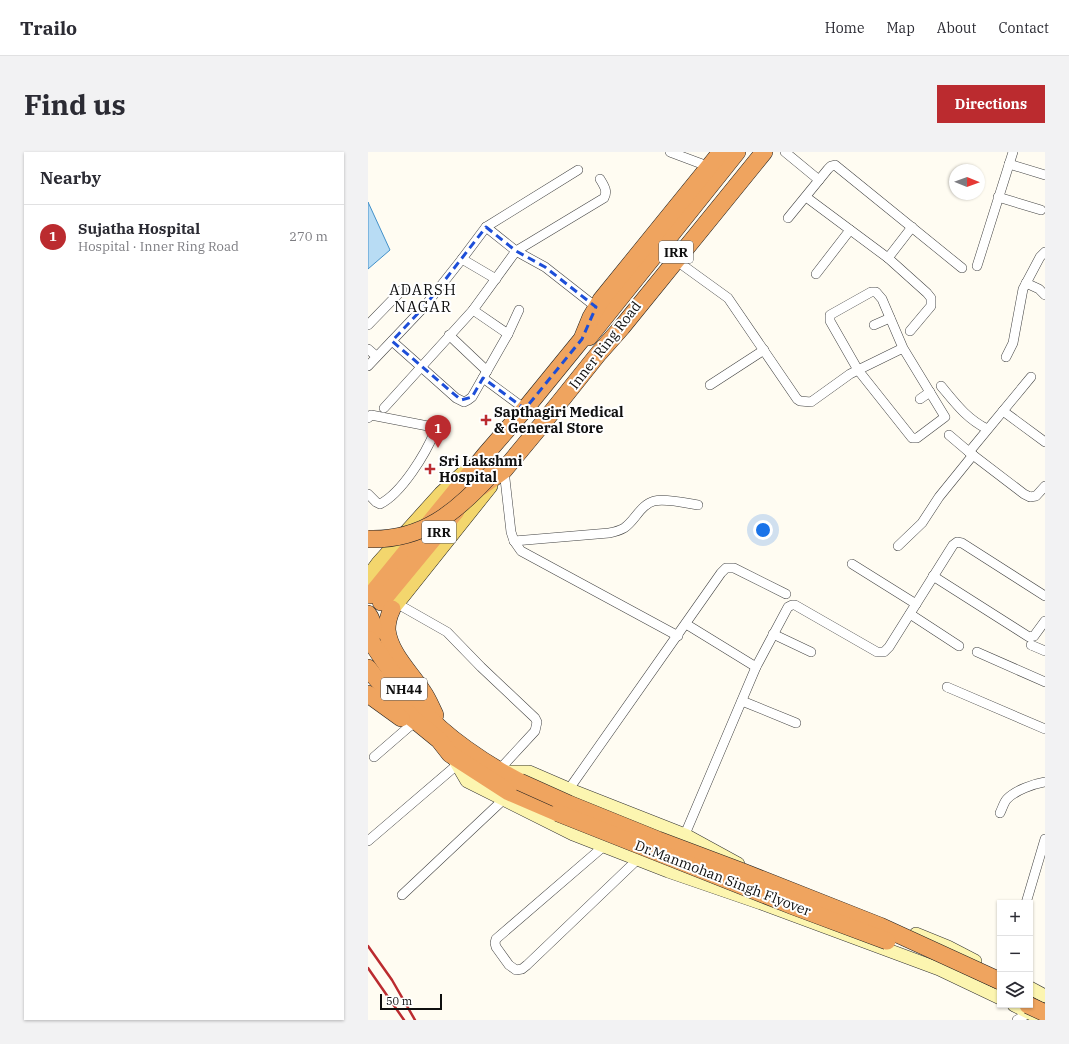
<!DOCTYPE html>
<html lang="en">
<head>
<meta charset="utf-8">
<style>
	body { margin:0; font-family:"IBM Plex Serif",serif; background:#f2f2f3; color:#2b2b33 }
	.controls { position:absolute; right:12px; bottom:12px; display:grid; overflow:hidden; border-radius:0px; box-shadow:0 1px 3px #0004 }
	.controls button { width:36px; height:36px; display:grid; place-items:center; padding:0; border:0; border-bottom:1px solid #e1e1e2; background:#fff; color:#2b2b33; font:20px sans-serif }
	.compass { position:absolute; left:581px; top:12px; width:36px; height:36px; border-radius:50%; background:#fff; box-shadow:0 1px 3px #0004; rotate:91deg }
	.scale { position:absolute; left:12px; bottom:10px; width:62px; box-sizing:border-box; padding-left:4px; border:2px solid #0f0f0f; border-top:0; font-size:11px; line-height:14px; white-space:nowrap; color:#0f0f0f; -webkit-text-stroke:3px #fff; paint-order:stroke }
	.you { position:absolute; left:395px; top:378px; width:14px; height:14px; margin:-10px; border:3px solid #fff; border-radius:50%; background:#1a73e8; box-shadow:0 0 0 6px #1a73e833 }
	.badge { display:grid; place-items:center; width:26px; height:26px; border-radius:50%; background:#bb2b2f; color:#fff; font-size:13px; font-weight:700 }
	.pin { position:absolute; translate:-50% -33px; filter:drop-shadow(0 1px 2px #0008) }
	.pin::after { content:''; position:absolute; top:21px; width:14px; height:12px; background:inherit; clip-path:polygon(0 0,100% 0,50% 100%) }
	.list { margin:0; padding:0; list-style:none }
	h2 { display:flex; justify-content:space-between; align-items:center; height:52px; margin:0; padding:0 16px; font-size:17px }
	h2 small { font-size:13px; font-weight:400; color:#7c7c81 }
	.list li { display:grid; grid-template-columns:26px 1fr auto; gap:12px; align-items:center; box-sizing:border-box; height:64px; padding:0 16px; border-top:1px solid #e1e1e2 }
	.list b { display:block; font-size:15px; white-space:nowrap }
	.list p { margin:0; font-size:13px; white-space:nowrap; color:#7c7c81 }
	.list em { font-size:13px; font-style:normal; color:#7c7c81 }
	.icon { flex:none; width:22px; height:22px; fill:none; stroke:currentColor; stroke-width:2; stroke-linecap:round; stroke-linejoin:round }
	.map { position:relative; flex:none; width:677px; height:868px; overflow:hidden; border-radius:0px }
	header { display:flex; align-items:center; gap:24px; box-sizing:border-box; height:56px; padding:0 20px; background:#fff; border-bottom:1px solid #e1e1e2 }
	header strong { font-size:19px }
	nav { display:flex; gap:22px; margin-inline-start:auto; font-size:14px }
	.intro { display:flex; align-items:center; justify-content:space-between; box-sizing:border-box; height:96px; padding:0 24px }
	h1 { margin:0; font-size:28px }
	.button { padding:10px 18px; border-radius:0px; background:#bb2b2f; color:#fff; font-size:14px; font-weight:700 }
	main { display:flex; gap:24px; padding:0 24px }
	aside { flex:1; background:#fff; border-radius:0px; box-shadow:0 1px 3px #0004 }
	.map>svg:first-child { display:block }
</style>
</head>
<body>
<header>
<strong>Trailo</strong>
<nav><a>Home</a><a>Map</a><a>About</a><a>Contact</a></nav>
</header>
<div class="intro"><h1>Find us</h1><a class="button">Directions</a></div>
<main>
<aside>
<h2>Nearby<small></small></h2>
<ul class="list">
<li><span class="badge">1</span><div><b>Sujatha Hospital</b><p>Hospital · Inner Ring Road</p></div><em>270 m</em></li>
</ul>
</aside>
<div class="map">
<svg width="677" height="868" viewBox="0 0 677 868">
	<rect width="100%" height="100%" fill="#fffcf2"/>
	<!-- water -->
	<path fill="#b8dcf4" stroke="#4290c9" d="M0 50 22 98 0 117Z"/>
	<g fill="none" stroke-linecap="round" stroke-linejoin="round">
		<!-- street casing -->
		<g stroke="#424242" stroke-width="10">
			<g id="street">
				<path d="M302 0 334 12"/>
				<path d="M417 0 451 28"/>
				<path d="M641 12 677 23"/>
				<path d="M438 45 520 106 559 141 563 146V154L542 179"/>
				<path d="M630 45 673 58"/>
				<path d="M420 66 460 17 463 14 467 13 594 116"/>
				<path d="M118 75 148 99 177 115 228 155"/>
				<path d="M520 106 544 75"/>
				<path d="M94 107 128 127"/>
				<path d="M313 112 360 146 429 247 432 249 443 250 482 222 490 218 544 286H549L577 265 535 196 490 218 462 169V163L503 140H508L514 147 535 196"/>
				<path d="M609 114 645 0"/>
				<path d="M448 122 482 78"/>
				<path d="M658 131 671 137 677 143"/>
				<path d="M105 158 140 182"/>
				<path d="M0 173 34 138"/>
				<path d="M506 173 522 166"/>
				<path d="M81 183 119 219"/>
				<path d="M24 189 88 246 96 250 100 248 104 245 140 182 151 158"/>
				<path d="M0 197 8 204"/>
				<path d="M638 205 645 191 655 137 672 105 677 100"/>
				<path d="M0 214 56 155 94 107 118 75 210 18"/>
				<path d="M115 226 157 257"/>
				<path d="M342 233 396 198"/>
				<path d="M573 234C588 252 598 266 619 277"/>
				<path d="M552 247 562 240"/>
				<path d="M16 256 105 158 148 99 236 46C240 39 236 34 232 27"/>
				<path d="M635 259 677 290"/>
				<path d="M0 266 3 263 65 275 67 279C58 301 34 341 12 352L8 350 0 342"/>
				<path d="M581 283 601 300 656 342 662 345 668 344 677 334"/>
				<path d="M601 300 663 225"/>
				<path d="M136 318 143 380 146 389 153 399 310 484"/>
				<path d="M146 389 241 381C246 380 251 379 256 376 267 369 272 353 286 349 297 346 318 351 330 353"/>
				<path d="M530 394 554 371 571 345 605 303"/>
				<path d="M484 412 548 452"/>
				<path d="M565 424 661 485 666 484 677 469"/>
				<path d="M28 451 79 480 113 515 167 566 169 570 167 579 131 618"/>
				<path d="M542 462 591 494"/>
				<path d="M318 472 388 515"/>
				<path d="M405 482 443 500"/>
				<path d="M663 493 677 499"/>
				<path d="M609 500 677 530"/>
				<path d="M579 535 677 577"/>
				<path d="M374 549 428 571"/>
				<path d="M6 605 43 573"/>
				<path d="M201 637 353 421 358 416H366L418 442"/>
				<path d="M632 661C634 657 636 650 639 647 648 638 665 632 677 630"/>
				<path d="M315 687 388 515 420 455 424 453H427L509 500H516L521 495 585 393 589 390 594 391 677 444"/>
				<path d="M0 689 90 612"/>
				<path d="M236 694 128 787 127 791 128 795 141 813 148 818 154 817 159 813 269 708"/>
				<path d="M34 743 135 648"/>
				<path d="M658 751 677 687"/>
				<path d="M649 868 661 861 664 857"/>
			</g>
		</g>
		<!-- secondary casing -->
		<g stroke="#313131" stroke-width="14">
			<g id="secondary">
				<path d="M85 605 99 629 205 682 300 719 393 751 571 817 632 846"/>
				<path d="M134 620H161L205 639 317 683 370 712"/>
				<path d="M548 782 580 795 607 809"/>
				<path d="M662 836 677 844"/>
				<path d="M646 853 668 864"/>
			</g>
		</g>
		<!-- primary casing -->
		<g stroke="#202020" stroke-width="16">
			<g id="primary">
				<path d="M0 426 11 411 73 342 97 320"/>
				<path d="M24 457 122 334"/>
			</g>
		</g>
		<!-- highway casing -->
		<g stroke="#202020" stroke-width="18">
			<g id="highway">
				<path d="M221 185 369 0"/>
				<path d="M113 335 136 318 175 271 231 201 254 175 396 0"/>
				<path d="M3 443 117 303 157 257 214 187 223 165 233 148 353 0"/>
				<path d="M13 450 88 359"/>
				<path d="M24 457C21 463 19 471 19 478 22 502 43 521 55 540 60 547 63 555 67 563"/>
				<path d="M0 462C6 470 7 482 0 490"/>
				<path d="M2 488C17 511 33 534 51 555 77 585 117 612 152 630"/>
				<path d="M0 516 7 525 44 566 71 588 82 602 141 640 190 661"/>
				<path d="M0 542 33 566"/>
			</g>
		</g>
		<!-- street -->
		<use href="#street" stroke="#fff" stroke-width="9"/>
		<!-- secondary -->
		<use href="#secondary" stroke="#fcf5b0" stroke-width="13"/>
		<!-- primary -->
		<use href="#primary" stroke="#f3d66d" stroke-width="15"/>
		<!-- highway -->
		<use href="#highway" stroke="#efa45f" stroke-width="17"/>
		<!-- rail -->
		<g stroke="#bb2b2f" stroke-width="2.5">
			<path d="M0 794 24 828 47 868"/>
			<path d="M0 816 36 868"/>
		</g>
		<!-- highway-bridge casing -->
		<g stroke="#202020" stroke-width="18" stroke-linecap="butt">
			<g id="highway-bridge">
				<path d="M0 387C54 389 89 360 123 322"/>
				<path d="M152 630 201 652 290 688 375 720 512 774 632 829"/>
				<path d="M190 661 425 754 519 789"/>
				<path d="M660 853 677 861"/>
			</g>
		</g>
		<!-- highway-bridge -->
		<use href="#highway-bridge" stroke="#efa45f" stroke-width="17"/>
	</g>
	<!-- marked area -->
	<path fill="none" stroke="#1d4ed8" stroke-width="3" stroke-dasharray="8 5" stroke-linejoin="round" d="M118 75 148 99 177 115 228 155 214 187 157 257 115 226 104 245 93 248 24 189 56 155Z"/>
	<!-- markers -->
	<g fill="#bb2b2f" stroke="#fff" stroke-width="1.5">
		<path d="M116 262h4v4h4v4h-4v4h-4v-4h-4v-4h4z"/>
		<path d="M60 311h4v4h4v4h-4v4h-4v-4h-4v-4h4z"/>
	</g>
	<g text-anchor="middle" stroke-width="4" stroke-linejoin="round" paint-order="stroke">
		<!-- shield labels -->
		<g fill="#fff" stroke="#575757" stroke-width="1">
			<rect x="291" y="89" width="34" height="22" rx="3"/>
			<rect x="54" y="369" width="34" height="22" rx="3"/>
			<rect x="13" y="526" width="46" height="22" rx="3"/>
		</g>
		<g font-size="13" font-weight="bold" fill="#0f0f0f">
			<text x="308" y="105">IRR</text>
			<text x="71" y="385">IRR</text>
			<text x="36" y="542">NH44</text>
		</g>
		<!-- street labels -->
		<g font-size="14" fill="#0f0f0f" stroke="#fff">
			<text transform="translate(237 193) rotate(-52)" y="5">Inner Ring Road</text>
			<text transform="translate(355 726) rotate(21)" y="5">Dr.Manmohan Singh Flyover</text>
		</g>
		<!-- poi labels -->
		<g font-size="14" font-weight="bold" fill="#0f0f0f" stroke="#fff" text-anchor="start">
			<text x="126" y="265">Sapthagiri Medical<tspan x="126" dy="16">&amp; General Store</tspan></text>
			<text x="71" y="314">Sri Lakshmi<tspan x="71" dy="16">Hospital</tspan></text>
		</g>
		<!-- neighbourhood labels -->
		<g font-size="15" letter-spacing="1" fill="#0f0f0f" stroke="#fff">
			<text x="55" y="143">ADARSH<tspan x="55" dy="17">NAGAR</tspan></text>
		</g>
	</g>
</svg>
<div class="controls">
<button>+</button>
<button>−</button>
<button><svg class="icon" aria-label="layers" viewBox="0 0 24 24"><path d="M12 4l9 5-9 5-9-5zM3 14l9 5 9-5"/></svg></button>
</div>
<svg class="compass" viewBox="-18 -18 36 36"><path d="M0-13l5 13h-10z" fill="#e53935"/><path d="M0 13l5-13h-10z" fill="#7c7c81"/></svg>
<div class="scale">50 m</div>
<div class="you"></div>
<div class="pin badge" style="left:70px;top:296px">1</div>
</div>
</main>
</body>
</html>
